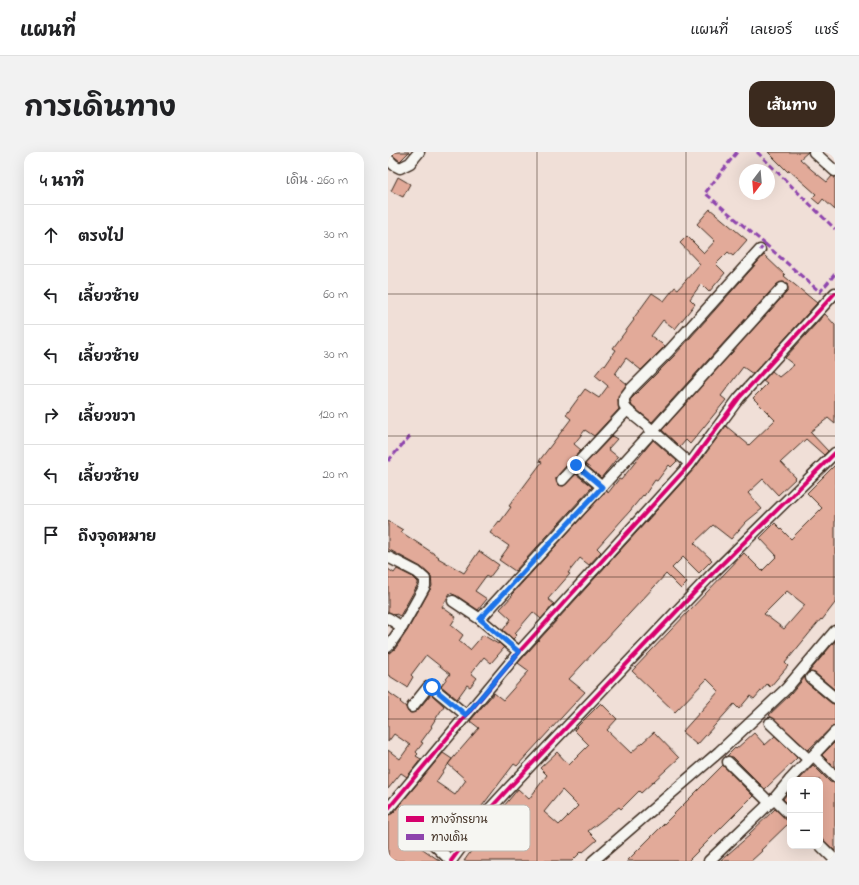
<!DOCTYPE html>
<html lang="th">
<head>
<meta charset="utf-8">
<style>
	body { margin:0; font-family:"Indie Flower","Playpen Sans Thai",sans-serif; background:#f2f2f2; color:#202124 }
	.controls { position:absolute; right:12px; bottom:12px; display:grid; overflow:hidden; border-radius:8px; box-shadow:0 4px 16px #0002 }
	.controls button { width:36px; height:36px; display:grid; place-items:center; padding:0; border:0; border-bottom:1px solid #e0e0e0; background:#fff; color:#202124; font:20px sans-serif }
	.compass { position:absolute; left:351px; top:12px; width:36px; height:36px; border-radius:50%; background:#fff; box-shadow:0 4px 16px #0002; rotate:196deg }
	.stop { position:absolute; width:12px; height:12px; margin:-9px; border:3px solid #1a73e8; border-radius:50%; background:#fff }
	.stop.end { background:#1a73e8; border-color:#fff; box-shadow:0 1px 4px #0008 }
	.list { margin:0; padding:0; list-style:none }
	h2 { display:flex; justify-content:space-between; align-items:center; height:52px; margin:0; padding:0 16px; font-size:17px }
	h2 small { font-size:13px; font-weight:400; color:#757577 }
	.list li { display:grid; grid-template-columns:26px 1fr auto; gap:12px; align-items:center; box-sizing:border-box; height:60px; padding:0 16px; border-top:1px solid #e0e0e0 }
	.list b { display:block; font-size:15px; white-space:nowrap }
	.list em { font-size:13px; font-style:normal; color:#757577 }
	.icon { flex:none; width:22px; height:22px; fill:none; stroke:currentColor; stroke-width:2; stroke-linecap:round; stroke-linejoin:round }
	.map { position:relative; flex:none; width:447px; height:709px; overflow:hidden; border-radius:12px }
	header { display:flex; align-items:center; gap:24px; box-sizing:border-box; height:56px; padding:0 20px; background:#fff; border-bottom:1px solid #e0e0e0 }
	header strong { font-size:19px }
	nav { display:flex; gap:22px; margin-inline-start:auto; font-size:14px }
	.intro { display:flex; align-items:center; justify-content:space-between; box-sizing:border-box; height:96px; padding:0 24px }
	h1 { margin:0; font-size:28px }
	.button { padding:10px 18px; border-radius:12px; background:#3b2a1e; color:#fff; font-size:14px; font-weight:700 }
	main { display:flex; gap:24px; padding:0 24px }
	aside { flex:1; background:#fff; border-radius:12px; box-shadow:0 4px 16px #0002 }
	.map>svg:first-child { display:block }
</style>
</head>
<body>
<header>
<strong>แผนที่</strong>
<nav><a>แผนที่</a><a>เลเยอร์</a><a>แชร์</a></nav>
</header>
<div class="intro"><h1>การเดินทาง</h1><a class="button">เส้นทาง</a></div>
<main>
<aside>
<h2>4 นาที<small>เดิน · 260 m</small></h2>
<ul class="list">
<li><svg class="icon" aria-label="ahead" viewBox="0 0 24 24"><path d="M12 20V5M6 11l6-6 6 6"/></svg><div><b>ตรงไป</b></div><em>30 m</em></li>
<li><svg class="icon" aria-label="left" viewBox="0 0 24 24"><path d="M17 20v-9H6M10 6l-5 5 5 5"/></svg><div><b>เลี้ยวซ้าย</b></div><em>60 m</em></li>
<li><svg class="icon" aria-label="left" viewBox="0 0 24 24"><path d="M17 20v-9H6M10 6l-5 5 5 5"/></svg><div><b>เลี้ยวซ้าย</b></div><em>30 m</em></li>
<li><svg class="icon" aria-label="right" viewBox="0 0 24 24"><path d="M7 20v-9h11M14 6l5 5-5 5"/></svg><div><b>เลี้ยวขวา</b></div><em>120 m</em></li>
<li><svg class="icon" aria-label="left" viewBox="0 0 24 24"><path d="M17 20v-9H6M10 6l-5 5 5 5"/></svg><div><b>เลี้ยวซ้าย</b></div><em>20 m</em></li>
<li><svg class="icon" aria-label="arrive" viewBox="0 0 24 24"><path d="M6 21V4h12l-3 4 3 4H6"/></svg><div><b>ถึงจุดหมาย</b></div></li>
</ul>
</aside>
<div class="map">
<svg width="447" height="709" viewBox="0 0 447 709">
	<rect width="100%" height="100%" fill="#f0dfd7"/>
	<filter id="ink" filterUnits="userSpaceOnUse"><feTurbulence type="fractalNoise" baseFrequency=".025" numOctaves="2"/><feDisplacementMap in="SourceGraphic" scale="8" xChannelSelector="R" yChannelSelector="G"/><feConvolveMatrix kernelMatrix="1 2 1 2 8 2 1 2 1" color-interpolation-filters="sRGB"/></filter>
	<g filter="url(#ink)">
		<!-- building -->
		<g fill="#e2aa99" stroke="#3b2a1e" fill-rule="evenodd">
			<path d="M0 0H21L12 9Z"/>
			<path d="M380 0H420L412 7 424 18 439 30 444 24 447 25V58L435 47 431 52 424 46 428 42 401 18 400 20Z"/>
			<path d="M10 25 22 32 15 45 3 39Z"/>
			<path d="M322 57 359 88 345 104 340 100 328 112 337 121 321 140 313 132 302 147 307 152 287 177 275 168 263 184 277 194 253 218 238 206 227 222 239 232 230 246 231 257 206 284 197 278 186 292 193 298 169 324 168 327 170 333 176 334 188 322 204 335 127 419 111 408 121 394 102 381 111 369 112 370 123 355 121 354 154 310 151 309 183 267 178 263 197 237 211 246 220 234 207 223 216 212 217 214 228 198 225 196 246 168 245 167 264 141 276 149 287 135 290 137 312 112 292 91 299 84 316 101 327 89 309 72Z"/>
			<path d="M376 103 397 123 396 124 429 151 365 222 355 215 333 244 338 248 302 292 298 288 292 295 274 278 399 140 400 137 399 131 395 130 389 132 264 270 244 254 242 248 286 204Z"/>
			<path d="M437 162 447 173V272L440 266 422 280 440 299 436 303 418 287 393 310 408 326 390 343 375 327 360 341 374 357 358 370 343 387 325 373 306 391 324 408 311 421 295 405 284 416 299 431 293 437 278 422 181 527 197 540 129 614 126 612 91 658 90 657 63 694 25 667 12 681 52 709H0V663L5 661 55 601 64 607 48 630 67 643 78 628 60 612 91 576 82 569 106 541 115 548 141 519 130 511 307 316 338 274 361 293 387 268 365 246 379 232 375 229 384 219 391 225 406 213 397 206Z"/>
			<path d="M224 284 229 287 220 297 230 305 213 326 197 312Z"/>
			<path d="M265 288 289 309 283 315 281 313 269 329 267 328 256 344 255 343 242 359 209 396 213 400 201 413 192 406 180 421 182 422 160 447 166 452 153 467 145 460 127 481 129 483 125 487 115 478 123 467 112 457 125 443 124 442 217 340 219 339 220 341 231 327 233 328Z"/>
			<path d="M447 313V451L434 468 433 467 397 511 400 514 382 535 379 532 366 547 362 544 351 557 346 552 309 593 294 580 331 539 319 527 287 560 244 519 356 401 374 419 389 404 372 386 387 371 403 387 434 356 419 341ZM399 439 417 453 396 477 376 462Z"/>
			<path d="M0 369 15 378 13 380 51 405 50 406 76 421 91 399 111 413 101 426 98 424 87 439 99 447 90 458 69 444 62 441 54 455 68 465 63 473 75 483 71 489 82 498 95 483 110 492 111 491 116 496 103 511 96 505 83 521 89 526 82 535 79 533 69 547 53 534 62 522 38 503 23 523 25 525 19 535 0 523V501L7 497 19 479 44 434 43 424 33 415 0 397Z"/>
			<path d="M0 417 6 421 9 417 25 425 30 430V432L12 464 8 462 7 463 0 460Z"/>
			<path d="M447 489V538L427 521 421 520Z"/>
			<path d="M417 525 419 531 443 551 447 552V572L420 598 381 563 403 542Z"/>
			<path d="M0 540 13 549 12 550 18 555 20 560 23 561 29 559 43 542 56 554 43 574 44 575 33 590 35 591 28 600 30 602 28 604 33 607 19 625 13 621 0 637V598L12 607 22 593 6 582 0 590Z"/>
			<path d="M213 551 229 567 219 578 243 601 266 580 291 606 253 641 251 639 233 657 231 655 200 679 209 688 195 700 194 699 184 709H76L91 688 88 686 108 660 109 659 111 660 130 637 141 647 159 623 152 616 169 600 181 613 201 593 186 578ZM174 638 190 654 171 673 156 660Z"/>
			<path d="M366 581 377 593 387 584 409 606 377 637 345 605 339 604 347 596 348 597Z"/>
			<path d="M447 590V616L434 603Z"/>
			<path d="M335 613 365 644 300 709H239Z"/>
			<path d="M425 613 442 630 447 631V699L432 685V628H411Z"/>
			<path d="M402 638V654L395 647Z"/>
			<path d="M387 657 402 670 373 698 374 699 363 709H332L362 683 361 682Z"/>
		</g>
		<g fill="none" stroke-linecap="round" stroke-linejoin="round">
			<!-- minor casing -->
			<g stroke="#3b2a1e" stroke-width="13">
				<g id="minor">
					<path d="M426 0 447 19"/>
					<path d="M0 7 6 13 12 16 22 11 31 0"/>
					<path d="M302 312 265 279 239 258 236 253V246L242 238 281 199 372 98"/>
					<path d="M188 313 214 335"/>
					<path d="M174 328 239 258"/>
					<path d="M0 405 29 420 37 427V434L14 475 0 495"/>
					<path d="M65 449 92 467 131 500"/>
					<path d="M0 466 14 475"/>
					<path d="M92 467 265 279 394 136"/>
					<path d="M423 526 447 546"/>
					<path d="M24 555 40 535H44L78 563"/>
					<path d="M382 571 420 607"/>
					<path d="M426 604 447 625"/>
					<path d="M340 610 382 651"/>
					<path d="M402 628C417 611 432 597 447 580"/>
					<path d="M386 647 402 663"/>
					<path d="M0 657 131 500 302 312 351 246 447 141"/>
					<path d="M37 684 63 709"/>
					<path d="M432 693 447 708"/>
					<path d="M63 709 99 660 122 635 324 422 447 301"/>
					<path d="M205 709 331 600 379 555 398 537 447 479"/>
					<path d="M321 709 386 647 402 628"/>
				</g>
			</g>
			<!-- minor -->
			<use href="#minor" stroke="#f6f6f2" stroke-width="10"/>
			<!-- quiet -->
			<g stroke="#8e44ad" stroke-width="3" stroke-dasharray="6 3" stroke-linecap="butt">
				<path d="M349 0 317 41 377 92 372 98"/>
				<path d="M369 0 447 77"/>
				<path d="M377 92 432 140 447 122"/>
				<path d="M0 309 22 284"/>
			</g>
			<!-- cycleway casing -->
			<g stroke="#f6f6f2" stroke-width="6">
				<g id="cycleway">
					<path d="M0 657 131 500 302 312 351 246 447 141"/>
					<path d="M63 709 99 660 122 635 324 422 447 301"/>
				</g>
			</g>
			<!-- cycleway -->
			<use href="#cycleway" stroke="#d6006c" stroke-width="4"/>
		</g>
	</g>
	<g fill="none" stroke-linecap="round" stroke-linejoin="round" filter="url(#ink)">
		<!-- route -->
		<path stroke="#1a73e8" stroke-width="5" d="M44 535 78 563 131 500 92 467 214 335 188 313"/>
	</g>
	<!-- grid -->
	<path fill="none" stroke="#3b2a1e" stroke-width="1" stroke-opacity="0.55" d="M149 0V709M298 0V709M0 142H447M0 284H447M0 425H447M0 567H447"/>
	<!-- legend -->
	<rect x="10" y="653" width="132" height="46" rx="6" fill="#f6f6f2" stroke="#beb9b2" stroke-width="1"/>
	<rect x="18" y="664" width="18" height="6" fill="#d6006c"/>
	<rect x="18" y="682" width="18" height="6" fill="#8e44ad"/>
	<g font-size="11" fill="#3b2a1e">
		<text x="43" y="671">ทางจักรยาน</text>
		<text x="43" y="689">ทางเดิน</text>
	</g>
</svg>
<div class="controls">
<button>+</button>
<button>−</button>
</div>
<svg class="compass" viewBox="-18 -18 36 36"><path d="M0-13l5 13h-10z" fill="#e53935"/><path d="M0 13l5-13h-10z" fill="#757577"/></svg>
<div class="stop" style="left:44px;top:535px"></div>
<div class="stop end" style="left:188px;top:313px"></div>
</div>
</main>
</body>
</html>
